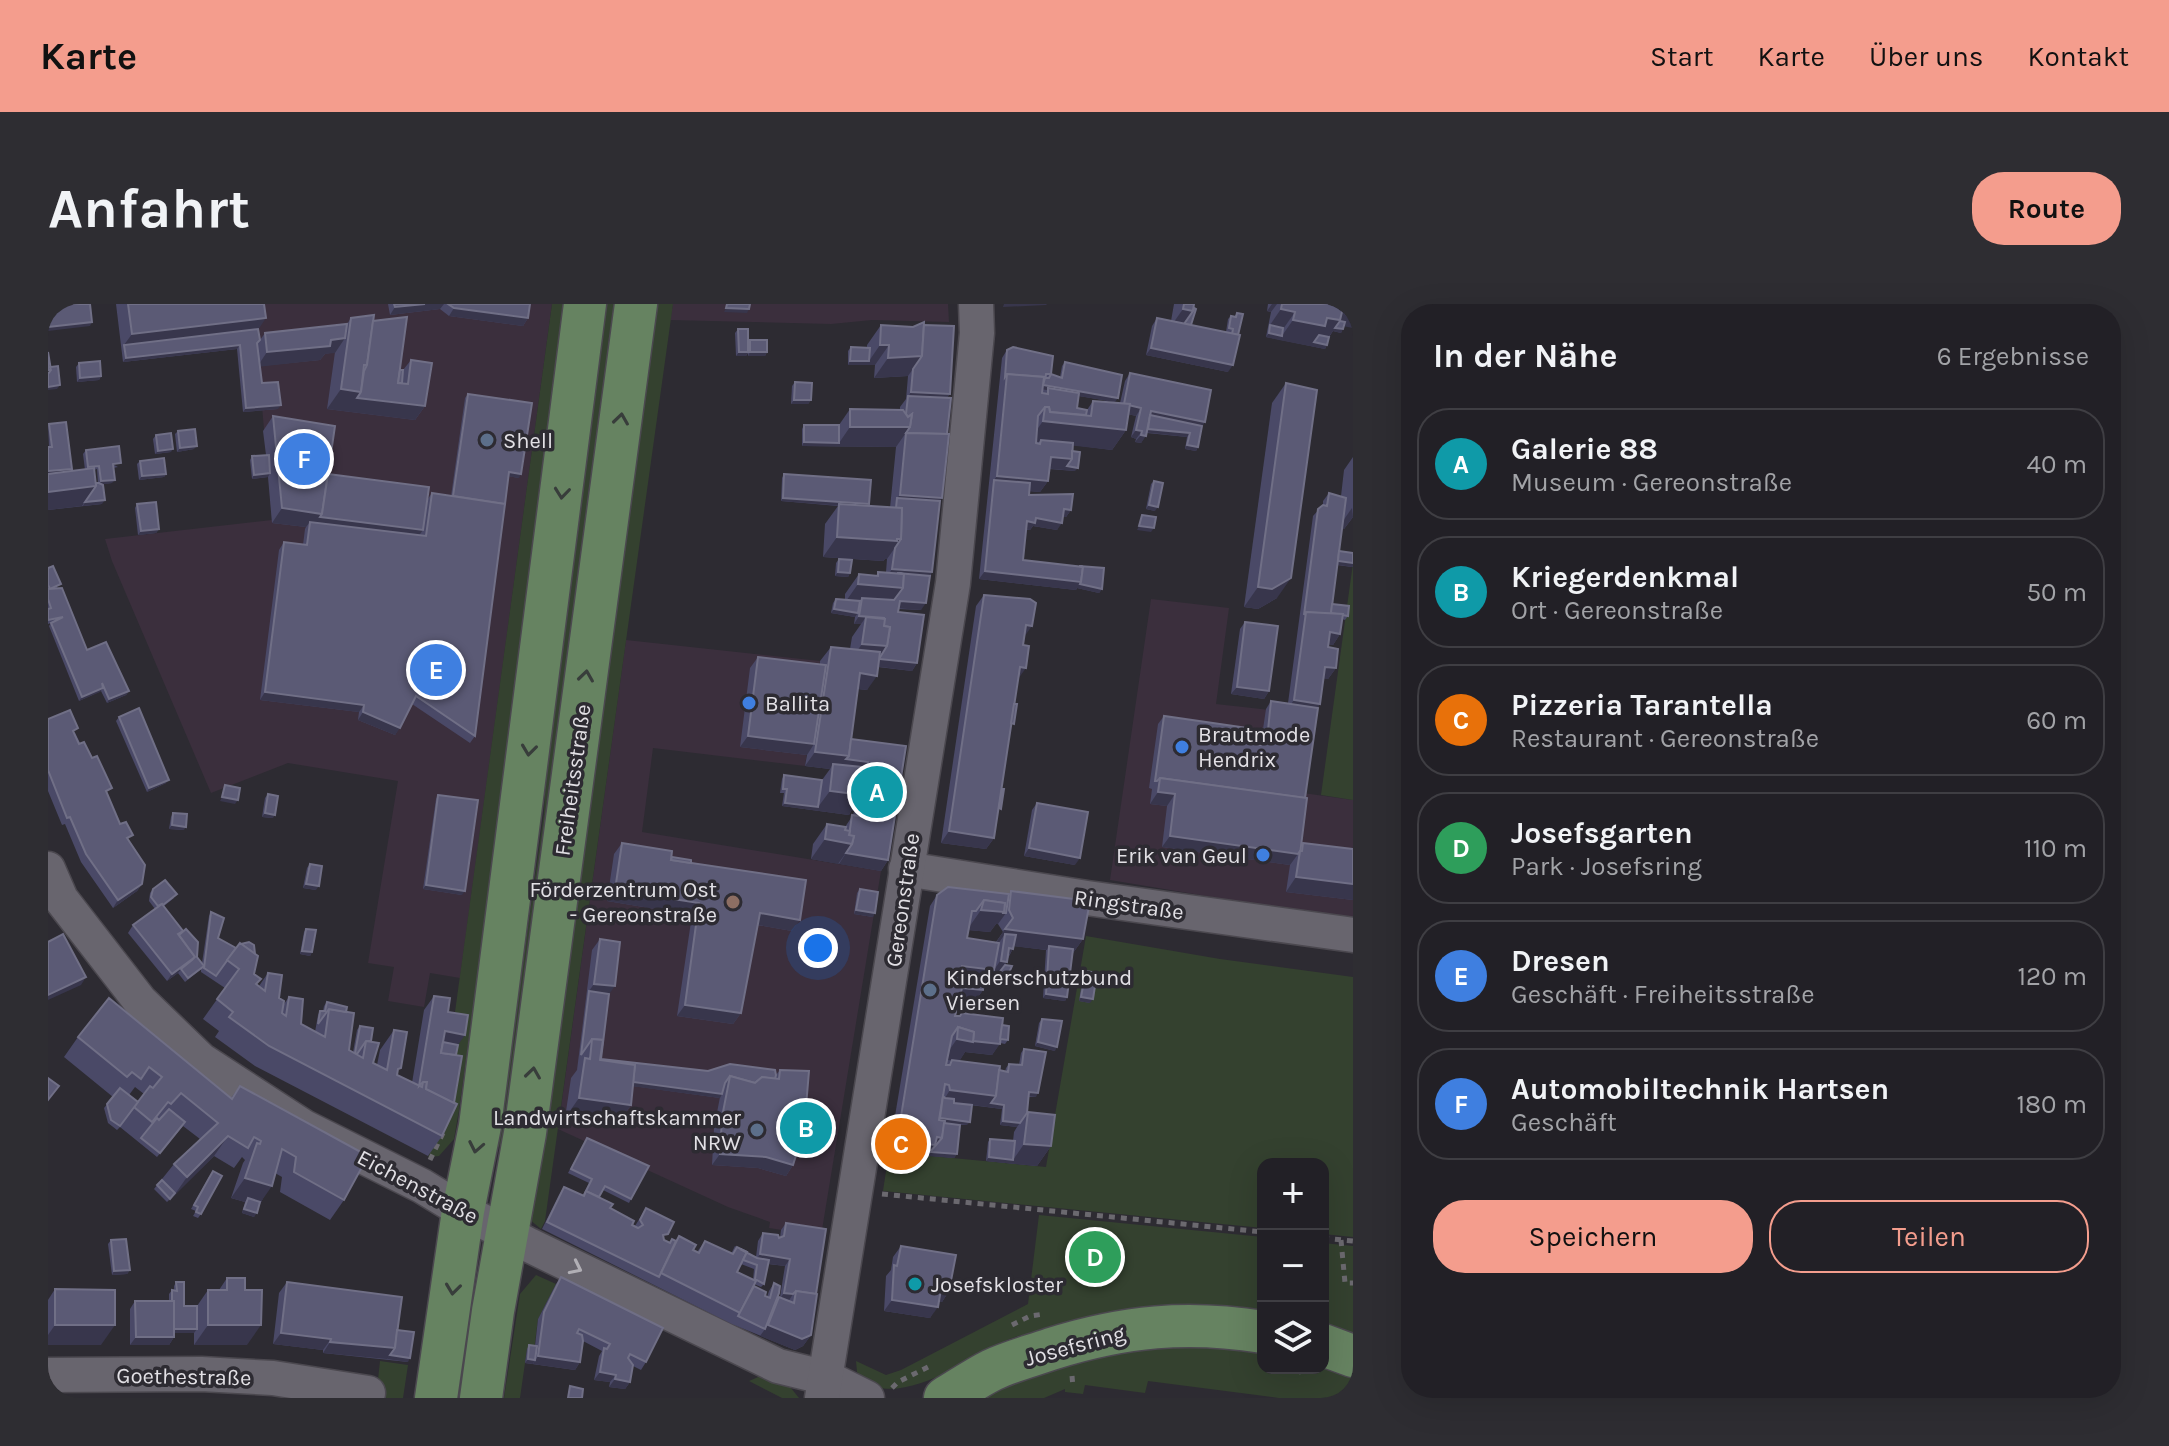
<!DOCTYPE html>
<html lang="de">
<head>
<meta charset="utf-8">
<style>
	body { margin:0; font-family:Karla,sans-serif; background:#2e2d32; color:#f1f3f6 }
	.controls { position:absolute; right:24px; bottom:24px; display:grid; overflow:hidden; border-radius:16px; box-shadow:0 8px 32px #0002 }
	.controls button { width:72px; height:72px; display:grid; place-items:center; padding:0; border:0; border-bottom:2px solid #3f3e43; background:#222026; color:#f1f3f6; font:40px sans-serif }
	.you { position:absolute; left:770px; top:644px; width:28px; height:28px; margin:-20px; border:6px solid #fff; border-radius:50%; background:#1a73e8; box-shadow:0 0 0 12px #1a73e833 }
	.badge { display:grid; place-items:center; width:52px; height:52px; border-radius:50%; background:#f49d8d; color:#fff; font-size:26px; font-weight:700 }
	.pin { position:absolute; translate:-50% -50%; border:4px solid #fff; box-shadow:0 2px 8px #0006 }
	.list { margin:0; padding:0; list-style:none }
	h2 { display:flex; justify-content:space-between; align-items:center; height:104px; margin:0; padding:0 32px; font-size:34px }
	h2 small { font-size:26px; font-weight:400; color:#a2a3a7 }
	.list li { display:grid; grid-template-columns:52px 1fr auto; gap:24px; align-items:center; box-sizing:border-box; height:112px; margin:0 16px 16px; padding:0 16px; border:2px solid #3f3e43; border-radius:32px }
	.list b { display:block; font-size:30px; white-space:nowrap }
	.list p { margin:0; font-size:26px; white-space:nowrap; color:#a2a3a7 }
	.list em { font-size:26px; font-style:normal; color:#a2a3a7 }
	.actions { display:flex; gap:16px; padding:24px 32px }
	.actions a { flex:1; padding:18px 0; border:2px solid #f49d8d; border-radius:32px; text-align:center; font-size:28px; color:#f49d8d }
	.actions .main { background:#f49d8d; color:#111 }
	.icon { flex:none; width:44px; height:44px; fill:none; stroke:currentColor; stroke-width:2; stroke-linecap:round; stroke-linejoin:round }
	.map { position:relative; flex:none; width:1305px; height:1094px; overflow:hidden; border-radius:32px }
	header { display:flex; align-items:center; gap:48px; box-sizing:border-box; height:112px; padding:0 40px; background:#f49d8d; color:#111 }
	header strong { font-size:38px }
	nav { display:flex; gap:44px; margin-inline-start:auto; font-size:28px }
	.intro { display:flex; align-items:center; justify-content:space-between; box-sizing:border-box; height:192px; padding:0 48px }
	h1 { margin:0; font-size:56px }
	.button { padding:20px 36px; border-radius:32px; background:#f49d8d; color:#111; font-size:28px; font-weight:700 }
	main { display:flex; gap:48px; padding:0 48px }
	aside { flex:1; background:#222026; border-radius:32px; box-shadow:0 8px 32px #0002 }
	.map>svg:first-child { display:block }
</style>
</head>
<body>
<header>
<strong>Karte</strong>
<nav><a>Start</a><a>Karte</a><a>Über uns</a><a>Kontakt</a></nav>
</header>
<div class="intro"><h1>Anfahrt</h1><a class="button">Route</a></div>
<main>
<div class="map">
<svg width="1305" height="1094" viewBox="0 0 1305 1094">
	<rect width="100%" height="100%" fill="#2d2b32"/>
	<!-- commercial -->
	<g fill="#3b2f3d">
		<path d="M205 0H504L412 674 382 669 376 703 340 697 346 663 320 659 350 477 240 459 163 489 64 257 57 235 224 216Z"/>
		<path d="M625 0H900L901 18 824 16 783 20 622 16Z"/>
		<path d="M1103 295 1181 304 1168 400 1265 411 1255 489 1305 496V613L1236 605 1062 576Z"/>
		<path d="M578 336 772 357 757 462 605 444 594 528 833 567 773 932 721 924 722 918 680 903 510 825Z"/>
	</g>
	<!-- green -->
	<g fill="#34412f">
		<path d="M504 0H523L411 806 406 835 391 852 380 853 395 820 413 710 407 708Z"/>
		<path d="M557 0H576L456 846 452 844 450 838 496 509 501 407Z"/>
		<path d="M602 0H625L497 917 493 925 481 915Z"/>
		<path d="M1305 259V496L1273 491Z"/>
		<path d="M1038 632 1172 655 1305 673V933L1275 930V860H1215V924L835 887 841 848 998 863Z"/>
		<path d="M991 911 1215 933V1013L1001 1031H973L959 1036C928 1053 865 1094 829 1083 822 1080 815 1073 809 1068L808 1057 838 1071 853 1066 980 1000Z"/>
		<path d="M1275 939 1305 942V1038L1275 1028Z"/>
		<path d="M488 971 508 980 490 1015 486 1046 479 1045 472 1094H456L472 990Z"/>
		<path d="M1096 1035 1215 1041V1064H1275V1053L1305 1063V1094H1231L1100 1077 1097 1089 1037 1081 1035 1090 1017 1088V1085L996 1094H932L948 1084Z"/>
		<path d="M332 1057 360 1061 355 1094H328Z"/>
		<path d="M717 1070 738 1078 751 1094H734L701 1077Z"/>
	</g>
	<g fill="none" stroke-linecap="round" stroke-linejoin="round">
		<!-- minor casing -->
		<g stroke="#4b484f" stroke-width="37">
			<g id="minor">
				<path d="M0 565 13 595 92 697 153 756 256 823 374 882 415 907 481 941 730 1062 779 1074 819 1094"/>
				<path d="M858 565 1039 594 1305 631"/>
				<path d="M0 1071 153 1070 225 1074 320 1089"/>
				<path d="M774 1094 905 279 929 29 928 0"/>
			</g>
		</g>
		<!-- major casing -->
		<g stroke="#4b484f" stroke-width="45">
			<g id="major">
				<path d="M1275 1041 1305 1052"/>
				<path d="M388 1094 415 907 432 822 537 0"/>
				<path d="M433 1094 445 1007 477 829 588 0"/>
				<path d="M897 1094C912 1085 928 1074 944 1066 963 1057 983 1052 1003 1045 1076 1022 1139 1016 1215 1028"/>
			</g>
		</g>
		<!-- path -->
		<g stroke="#6b696f" stroke-width="5" stroke-dasharray="6 6" stroke-linecap="butt">
			<path d="M382 856 395 829"/>
			<path d="M834 890 1215 928"/>
			<path d="M1275 934 1305 937"/>
			<path d="M1293 936 1297 979H1305"/>
			<path d="M964 1021 982 1012 996 1010"/>
			<path d="M1239 1064 1253 1068"/>
			<path d="M1024 1072 1025 1083"/>
			<path d="M844 1084 850 1078 880 1063"/>
		</g>
		<!-- minor -->
		<use href="#minor" stroke="#68656e" stroke-width="34"/>
		<!-- major -->
		<use href="#major" stroke="#668361" stroke-width="42"/>
	</g>
	<!-- wall -->
	<g fill="#4a4967" fill-rule="evenodd">
		<path d="M68 0H216L210 25 212 36 217 29 299 20 303 14 325 17 352 66H355L363 56 377 102 367 116 279 105 287 48 277 50 272 56 212 62 214 79 230 105 195 108 189 45 75 58Z"/>
		<path d="M340 0H482L480 14 475 22 401 12 392 5 342 11Z"/>
		<path d="M1126 0H1146L1143 21 1182 29 1178 28 1180 15 1183 12H1187L1189 9 1180 68 1098 51 1104 22 1109 14 1123 17Z"/>
		<path d="M1220 0H1305L1293 29 1285 27 1281 33 1279 41 1277 45 1218 33 1223 8 1219 7Z"/>
		<path d="M833 21 865 23 876 21 902 90 899 93 892 197 884 268 882 272 873 306 851 305 850 308 869 359 864 367 830 363 819 386 810 385 803 435 858 442 840 556 833 567 763 555 765 540 779 520 797 523 805 511 806 507H803L801 511 734 502 736 489H732L734 475 736 471 774 476 782 465 757 462 759 451 692 443 702 364 710 353 772 360V357L783 343 802 345 804 333 813 320H806L807 313 783 309 785 299 788 295 797 296V290L811 270 828 272 830 268H838L839 255H837L835 257 775 253 777 220 790 202 733 197 734 174 736 170 821 200 820 202 842 204 848 143 754 142V125L756 121H791L802 105 852 106V103L858 95 860 72 826 74 827 61H800V47L803 43 819 44V41Z"/>
		<path d="M690 25 700 40 702 36 719 48 717 52H700V49L698 52H688L687 29Z"/>
		<path d="M959 46 1003 70 1012 73 1014 62 1017 58 1067 98 1031 92 1029 104 1039 106 1045 97 1072 99 1077 77 1082 69 1157 118 1154 122 1150 143 1148 147 1137 145 1139 133 1099 129 1093 139 1087 138 1088 135 1083 133 1088 112 1080 110 1078 126 1064 146 1025 141 1024 147 1027 167 1001 165 1000 177 992 188 981 187V191L1023 206 1018 213H1015L1009 226 985 222 982 226H978L975 256 1054 285 1051 289 1029 284 1028 286 931 275 954 54Z"/>
		<path d="M31 59 53 72 51 76 29 78 28 63Z"/>
		<path d="M747 78 763 96 760 100H743L744 82Z"/>
		<path d="M1238 79 1229 294 1210 305 1196 303 1224 99Z"/>
		<path d="M420 90 471 174 460 172 427 432 422 439 364 400 347 431 310 416 311 408 212 396 231 246 236 238 255 241 257 225 258 223 224 219 220 173 204 175 202 156 204 152 218 151 215 127 225 112 280 170 379 196 384 189 403 192 417 94Z"/>
		<path d="M1 120 24 165 22 167 37 166 35 150 38 146 70 163 65 164 64 179 54 180V200L0 206V143H1L0 121ZM49 165 50 179H48L46 166Z"/>
		<path d="M130 127 146 145 129 148 127 130Z"/>
		<path d="M108 131 123 148 107 150 105 135Z"/>
		<path d="M1305 153V213L1296 225H1294L1291 247 1305 249V262L1304 263 1289 261 1284 300 1300 312 1297 316 1294 315 1292 330 1285 341 1280 340V343L1288 364 1280 375 1276 374 1270 404 1257 494 1253 542 1255 539 1305 545V596L1238 588 1242 561 1114 543 1119 502 1102 500 1104 485 1101 484 1110 420 1116 412 1198 438 1209 440 1210 433 1215 425 1218 405 1223 397 1240 399 1265 212 1275 201V197L1281 189 1293 192 1296 166Z"/>
		<path d="M92 157 118 170 116 173 91 176 89 160Z"/>
		<path d="M1106 177 1107 207 1098 205 1103 180Z"/>
		<path d="M89 200 111 225 108 229 90 231 87 204Z"/>
		<path d="M791 255 802 269 800 273 787 272 788 259Z"/>
		<path d="M0 264 39 346 81 387 78 391 59 399 53 387 31 397 1 322 3 319 0 320Z"/>
		<path d="M936 291 976 333 946 534 938 545 893 539 928 302Z"/>
		<path d="M1197 318 1221 387 1216 395 1183 390 1192 325Z"/>
		<path d="M71 413 118 479 99 488 68 417Z"/>
		<path d="M0 415 27 429 59 491 81 537 94 580 89 587 65 604 33 558 17 520 14 521 0 487Z"/>
		<path d="M220 490 225 514 214 513 217 494Z"/>
		<path d="M390 491 414 591 375 585 388 495Z"/>
		<path d="M989 499 1027 561 976 552 984 506Z"/>
		<path d="M125 509 136 526 121 525 123 513Z"/>
		<path d="M574 539 643 559 744 627 709 621 693 709 685 720 629 712 644 611 559 597 566 550Z"/>
		<path d="M262 560 268 586 255 584 259 564Z"/>
		<path d="M105 585 126 594 116 602 135 627 132 630 154 659 161 612 163 608 170 634 206 670 209 681 211 682 220 669 231 694 236 700 241 693 253 720 267 728 270 711 272 707H275L276 702 279 698 298 708 301 746 305 748 309 726 312 722 323 737 325 759 329 761 332 746 346 726 349 771 364 779 376 706 386 692 400 708 410 741 394 832 380 852 207 762 167 733 171 727 155 715 177 684 165 676 166 675 165 676 153 668V665L137 678 130 669 119 677 80 629 85 621 107 605 101 597 102 589Z"/>
		<path d="M812 585 825 613 806 610 809 589Z"/>
		<path d="M963 587 1035 635 1025 649 1019 693 1017 697 995 694 998 646 966 642 957 661V675L945 678 936 677 935 686 927 697 911 695 907 712 954 721 960 736 957 740 952 739 944 751 917 748 911 757 957 768 958 764 961 760 971 761 973 749 976 745 988 793H981L979 809 1003 842 989 862 938 857 940 838 942 835 965 837 966 828 969 823 952 821 954 805 906 799 919 821H912L909 850 906 854 841 848 882 602 889 591 961 590ZM948 620H950L955 628 948 638 919 634 921 626 942 628Z"/>
		<path d="M258 625 264 648 262 652 252 650 256 628Z"/>
		<path d="M552 635 561 690 553 755 660 767 728 771 732 766 745 861 738 872 710 864 664 861 666 824 672 793V794L585 782 583 801 569 821 517 814 523 774 529 766 544 646Z"/>
		<path d="M1038 667 1042 699 1031 697 1035 671Z"/>
		<path d="M994 715 1007 747 987 742 991 719Z"/>
		<path d="M30 733 183 794 192 782 296 896 282 916 232 888 234 873 227 869 206 913 194 909 197 898 183 894 195 859 197 856 194 853 186 864 166 852 119 898 106 885 126 860 152 835 135 822 109 853 72 823 69 826 60 819 56 804 65 793 16 753ZM87 783 96 790 90 798 81 791Z"/>
		<path d="M539 834 583 895 581 899 555 886 551 893 562 904 587 922 598 904 616 936 621 939 624 935 627 937 631 932 645 946 649 948 657 937 683 950 687 942 708 953 710 937 715 929 732 934 733 926 738 919 768 990 763 1031 755 1042 747 1046 684 1020 494 925 511 891 516 883 535 891 541 879 520 869ZM693 960 706 965 705 976 689 968ZM720 960 737 962 732 993 728 997 726 979 721 987 719 993 706 982V980L713 983 716 980Z"/>
		<path d="M162 871 153 910 150 914 145 912 148 907 143 905Z"/>
		<path d="M63 936 82 966 79 970 64 971 60 940Z"/>
		<path d="M853 942 901 987 894 998 891 997 882 1014 836 1007 838 972 843 966 845 953Z"/>
		<path d="M513 973 598 1058 593 1066 585 1062 582 1078 577 1085 561 1083 562 1078 546 1076 551 1052 554 1047 535 1037 532 1058 527 1066 477 1059 479 1045 481 1041 487 1042 490 1015 508 980Z"/>
		<path d="M179 974 199 1041H146V1029H126V1033L121 1041H82V1005L87 997H121V990L124 986 126 987V982L128 978 136 1002H149L160 986H171Z"/>
		<path d="M239 978 349 1026 360 1058 275 1049V1046L225 1040 231 989Z"/>
		<path d="M7 985 53 1041H0V996Z"/>
	</g>
	<!-- shaded-wall -->
	<g fill="#38364c">
		<path d="M377 0H396L392 5 342 11 347 3Z"/>
		<path d="M956 0H999L998 1 955 3Z"/>
		<path d="M1224 0H1229L1223 8 1219 7Z"/>
		<path d="M1295 0 1305 1V24L1289 21 1295 25 1293 29 1285 27 1278 36 1279 41 1277 45 1231 36 1245 16 1279 14Z"/>
		<path d="M406 4 480 14 475 22 401 12Z"/>
		<path d="M678 4 701 5 699 9 676 8Z"/>
		<path d="M1135 5 1145 7 1139 29 1121 25Z"/>
		<path d="M1233 5 1247 8 1233 28 1222 21Z"/>
		<path d="M218 14 208 29 76 41 84 30Z"/>
		<path d="M44 18 42 22 0 27V23Z"/>
		<path d="M1221 29 1234 32 1231 36 1218 33Z"/>
		<path d="M297 34 287 49 277 50 272 56 209 63 219 48Z"/>
		<path d="M192 41 189 45 75 58 78 54Z"/>
		<path d="M832 41H841L827 61H800L802 57H821Z"/>
		<path d="M1103 44 1185 61 1180 68 1098 51Z"/>
		<path d="M691 48H700L698 52H688Z"/>
		<path d="M702 48H719L717 52H700Z"/>
		<path d="M874 52 860 72 826 74 840 54Z"/>
		<path d="M53 72 51 76 29 78 32 74Z"/>
		<path d="M997 78 1070 94 1067 98 1000 87V84L999 86 992 85Z"/>
		<path d="M12 81 9 85 0 86V83Z"/>
		<path d="M293 85 313 88 377 102 367 116 279 105Z"/>
		<path d="M863 88 902 90 896 97 860 93Z"/>
		<path d="M746 96H763L760 100H743Z"/>
		<path d="M233 101 230 105 195 108 198 104Z"/>
		<path d="M1076 101 1093 104 1088 112 1071 108Z"/>
		<path d="M1103 107 1157 118 1152 125 1100 115Z"/>
		<path d="M995 117 1078 126 1064 146 993 138V136L991 138 981 137Z"/>
		<path d="M802 123H862L848 143 754 142 756 138 791 139Z"/>
		<path d="M1098 124 1142 129 1139 133 1095 128Z"/>
		<path d="M1088 126 1094 127 1088 135 1083 133Z"/>
		<path d="M1093 131 1098 132 1093 139 1087 138Z"/>
		<path d="M1139 141 1150 143 1148 147 1137 145Z"/>
		<path d="M149 142 146 145 129 148 132 144Z"/>
		<path d="M125 145 123 148 107 150 110 147Z"/>
		<path d="M1003 153 1024 155 1030 164 1027 167 995 164Z"/>
		<path d="M24 165 21 169 0 171V167Z"/>
		<path d="M461 168 473 170 471 174 458 172Z"/>
		<path d="M222 169 220 173 204 175 206 171Z"/>
		<path d="M118 170 116 173 91 176 94 172Z"/>
		<path d="M949 172 1000 177 992 188 946 184V176L941 183Z"/>
		<path d="M67 176 64 179 50 181 53 177Z"/>
		<path d="M48 182 34 202 0 206V188Z"/>
		<path d="M852 191 894 194 884 208 849 194Z"/>
		<path d="M735 194 821 200 819 204 733 197Z"/>
		<path d="M57 196 54 200 35 202 37 198Z"/>
		<path d="M1101 201 1110 203 1107 207 1098 205Z"/>
		<path d="M234 204 274 210 375 226 367 237 262 218 258 223 224 219Z"/>
		<path d="M1304 204 1305 213 1296 225 1290 224Z"/>
		<path d="M1016 205 1023 206 1018 213H1011Z"/>
		<path d="M988 214 1014 219 1009 226 985 222 982 226 974 225 979 217Z"/>
		<path d="M1091 222 1106 224 1103 228 1089 226Z"/>
		<path d="M111 225 108 229 90 231 93 227Z"/>
		<path d="M789 233 849 235H853L839 255H837L835 257 775 253Z"/>
		<path d="M1288 257 1305 259V262L1304 263 1285 260Z"/>
		<path d="M844 265 884 268 876 279 837 276Z"/>
		<path d="M937 267 1033 278 1054 285 1051 289 1029 284 1028 286 931 275Z"/>
		<path d="M790 268 802 269 800 273 787 272Z"/>
		<path d="M1243 274 1229 294 1210 305 1196 303 1210 283Z"/>
		<path d="M810 280 855 284 841 304 814 294 809 301 796 300Z"/>
		<path d="M852 297 878 299 873 306 847 304Z"/>
		<path d="M786 305 810 309 807 313 783 309Z"/>
		<path d="M811 312 818 313 813 320H806Z"/>
		<path d="M978 321 984 322 976 333Z"/>
		<path d="M1282 328 1292 330 1285 341 1274 339Z"/>
		<path d="M814 340 839 342 825 362 800 360Z"/>
		<path d="M830 355 869 359 864 367 825 362Z"/>
		<path d="M972 363 978 364 970 375Z"/>
		<path d="M1277 363 1288 364 1280 375 1270 374Z"/>
		<path d="M812 369 829 372 819 386 802 384Z"/>
		<path d="M1189 383 1221 387 1216 395 1183 390Z"/>
		<path d="M55 384 52 388 31 397 34 393Z"/>
		<path d="M81 387 78 391 59 399 61 395Z"/>
		<path d="M217 388 316 401 311 408 212 396Z"/>
		<path d="M1246 396 1272 400 1264 411 1238 407Z"/>
		<path d="M315 408 352 424 347 431 310 416Z"/>
		<path d="M700 432 766 440 759 451 692 443Z"/>
		<path d="M767 448 801 452 820 458 812 469 785 460 782 465 757 462Z"/>
		<path d="M121 476 118 479 99 488 101 484Z"/>
		<path d="M782 487H820L806 507H803L801 511 734 502 737 499 770 503Z"/>
		<path d="M1110 488 1127 490 1119 502 1102 500Z"/>
		<path d="M174 493 190 496 187 500 172 497Z"/>
		<path d="M217 509 227 511 225 514 214 513Z"/>
		<path d="M124 521 138 523 136 526 121 525Z"/>
		<path d="M901 527 946 534 938 545 893 539Z"/>
		<path d="M1122 532 1250 550 1242 561 1114 543Z"/>
		<path d="M777 535 804 540 790 560 763 555Z"/>
		<path d="M981 544 1032 554 1027 561 976 552Z"/>
		<path d="M798 549 840 556 833 567 791 560Z"/>
		<path d="M1248 573 1305 580V596L1238 588Z"/>
		<path d="M94 580 89 587 65 604 70 596Z"/>
		<path d="M258 580 271 582 268 586 255 584Z"/>
		<path d="M378 581 417 587 414 591 375 585Z"/>
		<path d="M567 586 651 599 644 611 559 597Z"/>
		<path d="M808 606 827 609 825 613 806 610Z"/>
		<path d="M933 606 956 608 958 609 950 620H948L942 628 919 626Z"/>
		<path d="M712 609 752 616 744 627 704 620Z"/>
		<path d="M957 625 1035 635 1025 649 1001 642 999 646 956 641 957 630 950 640H947Z"/>
		<path d="M961 644 965 645 956 658H959L947 674 960 671 957 675 945 678 907 673 914 662 946 666Z"/>
		<path d="M254 647 264 648 262 652 252 650Z"/>
		<path d="M147 653 141 660 133 665 130 669 119 677 124 670Z"/>
		<path d="M38 673 33 681 0 696V691Z"/>
		<path d="M546 680 567 682 559 693 541 687Z"/>
		<path d="M914 684 935 686 927 697 906 695Z"/>
		<path d="M998 690 1019 693 1017 697 995 694Z"/>
		<path d="M1033 693 1045 695 1042 699 1031 697Z"/>
		<path d="M637 701 693 709 685 720 629 712Z"/>
		<path d="M397 727 417 731 407 745 389 741Z"/>
		<path d="M909 735 952 740 944 751 917 748 911 758 895 755Z"/>
		<path d="M990 738 1009 743 1007 747 987 742Z"/>
		<path d="M541 772 674 790 672 794 538 776Z"/>
		<path d="M902 786 948 792 956 801 954 805 895 797Z"/>
		<path d="M981 788 990 789 988 793 979 792Z"/>
		<path d="M531 794 583 801 569 821 517 814Z"/>
		<path d="M888 814 922 818 919 821 885 818Z"/>
		<path d="M955 817 972 819 969 823 952 821Z"/>
		<path d="M180 832 166 852 125 893 139 873Z"/>
		<path d="M889 833 894 834 879 852 841 848 849 837Z"/>
		<path d="M976 840 1003 842 989 862 938 857 941 853 965 856Z"/>
		<path d="M882 848 909 850 906 854 879 852Z"/>
		<path d="M672 850 718 853 745 861 738 872 710 864 664 861Z"/>
		<path d="M197 874 224 882 210 902 200 894 197 898 183 894Z"/>
		<path d="M196 905 209 909 206 913 194 909Z"/>
		<path d="M712 950 742 955 737 962 707 958Z"/>
		<path d="M82 966 79 970 64 971 66 967Z"/>
		<path d="M893 985 901 987 894 998 885 996Z"/>
		<path d="M736 989 745 990 740 998 731 996Z"/>
		<path d="M844 996 890 1003 882 1014 836 1007Z"/>
		<path d="M7 1021H67L53 1041H0V1031Z"/>
		<path d="M160 1021H213L199 1041H146Z"/>
		<path d="M720 1021 763 1031 755 1042 747 1046 712 1032Z"/>
		<path d="M124 1025H149L146 1029H121Z"/>
		<path d="M233 1029 283 1035 275 1046 225 1040Z"/>
		<path d="M88 1033H126L121 1041H82Z"/>
		<path d="M282 1038 347 1044 339 1055 275 1049Z"/>
		<path d="M342 1051 362 1054 360 1058 339 1055Z"/>
		<path d="M490 1052 532 1058 527 1066 485 1060Z"/>
		<path d="M480 1055 487 1056 485 1060 477 1059Z"/>
		<path d="M552 1068 568 1071 562 1078 546 1076Z"/>
		<path d="M567 1075 582 1078 577 1085 561 1083Z"/>
	</g>
	<!-- building -->
	<g fill="#5b5a75" stroke="#706f86" stroke-width="2">
		<path d="M0 0H42L44 18 0 23Z"/>
		<path d="M80 0H216L218 14 84 30Z"/>
		<path d="M346 0H377L347 3Z"/>
		<path d="M400 0H482L480 14 406 4Z"/>
		<path d="M679 0H702L701 5 678 4Z"/>
		<path d="M1136 0H1146L1145 7 1135 5Z"/>
		<path d="M1234 0H1296L1292 16 1279 14 1277 22 1245 16 1247 8 1233 5Z"/>
		<path d="M1146 4 1148 5 1143 21 1136 20 1145 7Z"/>
		<path d="M1189 9 1195 10 1190 31 1184 30 1185 25 1181 24 1183 12 1188 13Z"/>
		<path d="M326 11 319 61H316L313 88 293 85 303 14Z"/>
		<path d="M359 13 350 79 360 80 363 56 384 59 377 102 309 94 313 88 316 67 319 61 325 17Z"/>
		<path d="M1109 14 1192 31 1185 61 1103 44Z"/>
		<path d="M1292 17 1297 18 1295 25 1287 24Z"/>
		<path d="M876 18 874 52 840 54 841 41H832L833 21 865 23Z"/>
		<path d="M299 20 297 34 283 36 282 42 219 48 217 29Z"/>
		<path d="M876 21 906 22 902 90 863 88 865 65 874 52Z"/>
		<path d="M1222 21 1235 24 1234 32 1221 29Z"/>
		<path d="M210 25 212 36 209 39 214 79 230 78 233 101 198 104 192 41 78 54 76 41Z"/>
		<path d="M690 25H700V48H691Z"/>
		<path d="M1271 31 1281 33 1279 41 1266 38Z"/>
		<rect x="702" y="36" width="17" height="12"/>
		<path d="M803 43 822 44 821 57H802Z"/>
		<path d="M965 43 1005 52 1003 70H998L997 78 995 77 996 73 959 70 957 73 959 46Z"/>
		<path d="M0 48 3 66H0Z"/>
		<path d="M52 57 53 72 32 74 31 59Z"/>
		<path d="M1017 58 1074 71 1070 94 995 81 997 74H1001L1003 70 1014 74Z"/>
		<path d="M10 62 12 81 0 83V70L3 66 2 63Z"/>
		<path d="M352 66H355L354 79H350Z"/>
		<path d="M1082 69 1163 86 1157 118 1103 107 1098 132 1093 131 1094 127 1088 126 1093 104 1076 100Z"/>
		<path d="M959 70 996 73 994 89 1000 90V84L1031 89 1029 104 1039 106 1038 111 1002 108 1001 103H997L990 112 988 139 992 140 993 136 1025 139 1024 155 1003 153 1000 177 949 172Z"/>
		<path d="M747 78 764 79 763 96H746Z"/>
		<path d="M1238 79 1269 86 1243 274 1224 285 1210 283Z"/>
		<path d="M420 90 484 99 473 170 461 168 457 200 405 192Z"/>
		<path d="M860 92 903 94 899 130 858 129 862 123 864 110 860 113 858 110Z"/>
		<path d="M1045 97 1082 100 1078 126 995 117 997 103H1001L1002 108 1043 112Z"/>
		<path d="M802 105 855 106 860 113 864 110 862 123H802Z"/>
		<path d="M1102 111 1154 122 1150 143 1139 141 1142 129 1100 125Z"/>
		<path d="M225 112 287 122 274 210 234 204Z"/>
		<path d="M18 118 24 165 0 167V143H4L1 120Z"/>
		<path d="M756 121H791V139L756 138Z"/>
		<path d="M147 125 149 142 132 144 130 127Z"/>
		<path d="M123 129 125 145 110 147 108 131Z"/>
		<path d="M858 129 901 130 894 194 852 191Z"/>
		<path d="M71 142 73 159 65 160 67 176 53 177 51 162 40 163 38 146Z"/>
		<path d="M1024 147 1032 148 1030 164 1019 162 1024 155Z"/>
		<path d="M221 151 222 169 206 171 204 152Z"/>
		<path d="M116 154 118 170 94 172 92 157Z"/>
		<path d="M46 164 48 182 0 188V170Z"/>
		<path d="M280 170 381 183 375 226 272 213 274 210Z"/>
		<path d="M736 170 823 176 821 200 735 194Z"/>
		<path d="M946 176 982 179 981 191 1025 190 1023 206 1016 205 1014 219 988 214 987 219 979 217 975 256 1035 263 1033 278 937 267Z"/>
		<path d="M1106 177 1115 179 1110 203 1101 201Z"/>
		<path d="M48 179H51L55 181 57 196 37 198 48 182Z"/>
		<path d="M384 189 457 200 427 432 368 392 352 424 315 408 316 401 217 388 236 238 259 241 262 218 378 232Z"/>
		<path d="M1281 189 1298 194 1283 310 1258 308 1256 311 1270 205 1275 201 1279 202Z"/>
		<path d="M849 194 892 197 884 268 844 265 847 244 853 235 854 204H848Z"/>
		<path d="M108 198 111 225 93 227 89 200Z"/>
		<path d="M791 200 854 204 853 235H849V237L789 233Z"/>
		<path d="M1094 211 1108 213 1106 224 1091 222Z"/>
		<path d="M1291 247 1305 249V259L1290 257Z"/>
		<path d="M791 255 804 256 802 269 790 268Z"/>
		<path d="M5 262 13 280 2 285 0 281V264Z"/>
		<path d="M1031 262 1056 264 1054 285 1032 280 1033 278 1035 263Z"/>
		<path d="M830 268 856 270 855 284 810 280 811 270 830 272Z"/>
		<path d="M849 269 882 272 878 299 852 297 850 308 876 311 869 359 831 355 839 342 842 323 836 322V314L811 312 814 294 846 296 855 284 856 270Z"/>
		<path d="M14 284 39 346 58 338 81 387 61 395 54 379 55 384 34 393 3 319 15 313 0 316V305L3 304 0 295V285Z"/>
		<path d="M936 291 982 295 988 299 984 322 978 321 975 341 981 342 978 364 972 363 946 534 901 527Z"/>
		<path d="M788 295 812 297 810 309 786 305Z"/>
		<path d="M1284 300 1301 302 1300 312 1283 309Z"/>
		<path d="M1258 308 1295 310 1292 330 1282 328 1280 343 1290 345 1288 364 1277 363 1272 400 1246 396Z"/>
		<path d="M818 313 837 315 836 322 842 323 839 342 814 340Z"/>
		<path d="M1197 318 1230 322 1221 387 1189 383Z"/>
		<path d="M783 343 832 348 829 372 812 369 801 452 767 448Z"/>
		<path d="M710 353 778 361 766 440 700 432Z"/>
		<path d="M1223 397 1270 404 1257 494 1112 474 1109 477H1107L1116 412 1200 424 1198 438 1213 441 1215 425 1220 426Z"/>
		<path d="M966 400H969L966 420 963 419Z"/>
		<path d="M91 404 121 476 101 484 71 413Z"/>
		<path d="M22 406 30 424 25 427 31 440 36 438 44 454 49 452 64 484 58 487 72 520 78 518 85 531 79 534 97 561 94 580 70 596 38 550 22 513 19 514 0 466V415Z"/>
		<path d="M803 435 858 442 840 556 798 549 804 540 806 532H801L804 511 811 512 813 496 820 487 823 464H819L820 458 798 455 801 452Z"/>
		<path d="M785 460 823 464 820 487H815V491L782 487Z"/>
		<path d="M736 471 774 476 770 503 737 499 739 485H735Z"/>
		<path d="M1112 474 1259 494 1252 550V547L1250 550 1122 532 1127 490 1110 488Z"/>
		<path d="M177 481 192 484 190 496 174 493Z"/>
		<path d="M954 485H956L953 505 951 504Z"/>
		<path d="M220 490 230 492 227 511 217 509Z"/>
		<path d="M390 491 430 496 417 587 378 581Z"/>
		<path d="M989 499 1040 508 1032 554 981 544Z"/>
		<path d="M125 509 139 510 138 523 124 521Z"/>
		<path d="M779 520 798 523 797 526 802 527 801 531 806 532 804 540 777 535Z"/>
		<path d="M574 539 624 547 623 556 758 576 752 616 712 609 693 709 637 701 651 599 567 586Z"/>
		<path d="M1255 539 1305 545V580L1248 573 1252 547H1254Z"/>
		<path d="M624 553 643 556V559L623 556Z"/>
		<path d="M262 560 274 562 271 582 258 580Z"/>
		<path d="M117 576 129 590 115 601 114 600 110 602 103 593 105 585Z"/>
		<path d="M900 583 961 590 958 609H955L957 599 936 596 928 607H924L919 634 951 639 946 666 914 662 913 672 936 675 935 686 914 684 907 712H912L914 709 955 714 952 740 925 737 926 728 910 723 904 732 898 761H902L904 756 952 762 948 792 902 786 901 781 897 780 891 816 897 817 894 834 889 833 887 841 849 837 889 591Z"/>
		<path d="M812 585 830 588 827 609 808 606Z"/>
		<path d="M963 587 1042 597 1035 635 957 625 965 614 961 606Z"/>
		<path d="M936 596 957 599 956 608 933 606Z"/>
		<path d="M114 600 135 627 130 630 147 653 124 670 85 621Z"/>
		<path d="M163 608 176 614 170 634 188 644 168 672 156 664Z"/>
		<path d="M138 625 150 638 149 653 156 662 140 674 133 665 144 656 147 653 131 631Z"/>
		<path d="M258 625 268 626 264 648 254 647Z"/>
		<path d="M15 630 38 673 0 691V638Z"/>
		<path d="M957 630 968 631 965 645 961 644 959 658 953 657Z"/>
		<path d="M552 635 572 638 567 682 546 680Z"/>
		<path d="M201 638 206 641 207 650 193 640Z"/>
		<path d="M192 639 210 652 206 670 213 675 208 680 217 687 220 669 234 671 231 694 236 697 234 709 238 712 241 693 255 695 253 720 277 733 281 705 306 709 301 746 315 754 318 737 331 739 325 759 339 766 346 726 359 728 353 764 350 765 349 771 374 783 375 778H379L378 785 409 800 394 832 221 742 181 713 185 708 169 695 191 665 179 656Z"/>
		<path d="M1001 642 1025 645 1019 693 998 690Z"/>
		<path d="M957 661 964 662 960 671 947 674Z"/>
		<path d="M1038 667 1049 669 1045 695 1033 693Z"/>
		<path d="M541 687 561 690 553 755 660 767 682 760 727 766 728 771 727 775 714 773 707 779 682 772 677 779 674 790 585 778 587 761 552 756 555 736 544 735 533 751Z"/>
		<path d="M386 692 402 694 400 708 420 711 417 731 397 727 393 749 414 752 406 799 378 785 379 778H375L371 782Z"/>
		<path d="M61 694 184 795 192 782 320 852 296 896 246 868 248 853 234 845 224 882 197 874 209 839 212 840 213 837 206 833 200 844 180 832 139 873 126 860 170 819 133 789 123 800 120 798 104 818 86 803 102 782 105 784 114 773 101 763 93 775 84 768 79 773 30 733Z"/>
		<path d="M279 698 299 703 298 708 281 705 270 720 272 707H277Z"/>
		<path d="M994 715 1014 717 1009 743 990 738Z"/>
		<path d="M954 721 961 722 960 736 952 735Z"/>
		<path d="M312 722 325 724 323 737H318L309 750 307 749Z"/>
		<path d="M910 723 926 728 925 738 909 735Z"/>
		<path d="M544 735 555 736 552 756 587 761 583 801 531 794 537 754 542 755Z"/>
		<path d="M395 738 410 741 408 751 393 749Z"/>
		<path d="M976 745 998 748 990 789 981 788 979 809 972 819 955 817 956 801 943 799 948 792 951 766 960 768 961 760 974 761Z"/>
		<path d="M732 766 761 767 756 826 745 861 718 853 672 850 674 813 682 772 707 779 714 773 731 775Z"/>
		<path d="M0 774 11 782 0 796Z"/>
		<path d="M72 784 90 798 72 822 63 816 59 800Z"/>
		<path d="M895 792 897 794 906 795V799L924 801 922 818 892 814Z"/>
		<path d="M121 805 137 818 112 849 93 834 109 814 111 816Z"/>
		<path d="M980 808 1007 811 1003 842 976 840Z"/>
		<path d="M896 819 912 821 909 850 882 848 894 834Z"/>
		<path d="M539 834 601 862 583 895 557 882 551 893 538 887 536 891 544 875 523 865Z"/>
		<path d="M942 835 967 837 965 856 941 853Z"/>
		<path d="M165 867 174 872 153 910 148 908 150 903 146 901Z"/>
		<path d="M114 876 127 889 122 895 109 881Z"/>
		<path d="M516 883 536 892 538 887 565 900 562 904 586 917 584 921 590 924 595 921 592 916 598 904 626 918 620 930 615 931 616 936 622 939 624 935 628 937 611 973 499 918Z"/>
		<path d="M200 894 212 898 209 909 196 905Z"/>
		<path d="M738 919 778 925 768 990 748 987 745 990 736 989 742 955 712 950 715 929 730 931 731 934 736 932Z"/>
		<path d="M631 932 648 941 645 946 651 949 657 937 685 950 689 943 699 948 689 968 708 977 692 1009 613 969Z"/>
		<path d="M78 935 82 966 66 967 63 936Z"/>
		<path d="M853 942 908 951 901 987 893 985 890 1003 844 996 846 961 849 962Z"/>
		<path d="M692 945 709 954 721 956 716 980 707 975 709 961 695 956 699 948Z"/>
		<path d="M513 973 615 1024 598 1058 582 1050 580 1054 585 1061 582 1078 567 1075 568 1071 552 1068 556 1044 559 1045 562 1040 531 1025 529 1029 534 1031 535 1037 532 1058 490 1052 496 1008Z"/>
		<path d="M179 974H197V986H214L213 1021H160V986H179Z"/>
		<path d="M128 978H136V1002H149V1025H126V997H124V986L129 987Z"/>
		<path d="M239 978 354 993 347 1044 282 1038 283 1035 233 1029Z"/>
		<path d="M726 979 732 982 731 989 717 1025 690 1012 706 982 718 988 717 992 722 994Z"/>
		<path d="M7 985 67 986V1021H7Z"/>
		<path d="M748 987 769 990 763 1031 754 1035 720 1021 731 993 746 999Z"/>
		<path d="M87 997H126V1033H88Z"/>
		<path d="M349 1026 366 1028 362 1054 342 1051 347 1044Z"/>
		<path d="M481 1041 489 1042 487 1056 480 1055Z"/>
		<path d="M522 1082 535 1085 534 1094H520Z"/>
	</g>
	<!-- one-way arrows -->
	<defs><path id="oneway-chevron" d="M-2-3.5L2.5 0L-2 3.5" fill="none" stroke-width="1.6" stroke-linecap="round" stroke-linejoin="round" transform="scale(2)"/></defs>
	<g stroke="#383d3b">
		<use href="#oneway-chevron" transform="translate(573 115) rotate(-82)"/>
		<use href="#oneway-chevron" transform="translate(514 189) rotate(96)"/>
		<use href="#oneway-chevron" transform="translate(538 372) rotate(-82)"/>
		<use href="#oneway-chevron" transform="translate(481 446) rotate(97)"/>
		<use href="#oneway-chevron" transform="translate(485 769) rotate(-82)"/>
		<use href="#oneway-chevron" transform="translate(428 843) rotate(101)"/>
		<use href="#oneway-chevron" transform="translate(405 985) rotate(97)"/>
	</g>
	<use stroke="#b1afb5" href="#oneway-chevron" transform="translate(528 964) rotate(26)"/>
	<!-- markers -->
	<g fill="#5c6f8a" stroke="#2d2b32" stroke-width="3">
		<circle cx="439" cy="136" r="8"/>
		<circle cx="882" cy="686" r="8"/>
		<circle cx="709" cy="826" r="8"/>
	</g>
	<g fill="#3f7fe0" stroke="#2d2b32" stroke-width="3">
		<circle cx="701" cy="399" r="8"/>
		<circle cx="1134" cy="443" r="8"/>
		<circle cx="1215" cy="551" r="8"/>
	</g>
	<circle fill="#8d6e63" stroke="#2d2b32" stroke-width="3" cx="685" cy="598" r="8"/>
	<circle fill="#0f9aa8" stroke="#2d2b32" stroke-width="3" cx="867" cy="980" r="8"/>
	<g text-anchor="middle" stroke-width="7" stroke-linejoin="round" paint-order="stroke">
		<!-- poi labels -->
		<g font-size="22" fill="#e2e0e5" stroke="#2d2b32" text-anchor="start">
			<text x="455" y="144">Shell</text>
			<text x="717" y="407">Ballita</text>
			<text x="1150" y="438">Brautmode<tspan x="1150" dy="25">Hendrix</tspan></text>
			<text x="1199" y="559" text-anchor="end">Erik van Geul</text>
			<text x="669" y="593" text-anchor="end">Förderzentrum Ost<tspan x="669" dy="25">- Gereonstraße</tspan></text>
			<text x="898" y="681">Kinderschutzbund<tspan x="898" dy="25">Viersen</tspan></text>
			<text x="693" y="821" text-anchor="end">Landwirtschaftskammer<tspan x="693" dy="25">NRW</tspan></text>
			<text x="883" y="988">Josefskloster</text>
		</g>
		<!-- street labels -->
		<g font-size="22" fill="#e2e0e5" stroke="#2d2b32">
			<text transform="translate(524 476) rotate(-82)" y="8">Freiheitsstraße</text>
			<text transform="translate(854 596) rotate(-82)" y="8">Gereonstraße</text>
			<text transform="translate(1081 600) rotate(8)" y="8">Ringstraße</text>
			<text transform="translate(370 882) rotate(28)" y="8">Eichenstraße</text>
			<text transform="translate(1027 1041) rotate(-15)" y="8">Josefsring</text>
			<text transform="translate(136 1072) rotate(1)" y="8">Goethestraße</text>
		</g>
	</g>
</svg>
<div class="controls">
<button>+</button>
<button>−</button>
<button><svg class="icon" aria-label="layers" viewBox="0 0 24 24"><path d="M12 4l9 5-9 5-9-5zM3 14l9 5 9-5"/></svg></button>
</div>
<div class="you"></div>
<div class="pin badge" style="left:829px;top:488px;background:#0f9aa8">A</div>
<div class="pin badge" style="left:758px;top:824px;background:#0f9aa8">B</div>
<div class="pin badge" style="left:853px;top:840px;background:#e8710a">C</div>
<div class="pin badge" style="left:1047px;top:953px;background:#2e9e5b">D</div>
<div class="pin badge" style="left:388px;top:366px;background:#3f7fe0">E</div>
<div class="pin badge" style="left:256px;top:155px;background:#3f7fe0">F</div>
</div>
<aside>
<h2>In der Nähe<small>6 Ergebnisse</small></h2>
<ul class="list">
<li><span class="badge" style="background:#0f9aa8">A</span><div><b>Galerie 88</b><p>Museum · Gereonstraße</p></div><em>40 m</em></li>
<li><span class="badge" style="background:#0f9aa8">B</span><div><b>Kriegerdenkmal</b><p>Ort · Gereonstraße</p></div><em>50 m</em></li>
<li><span class="badge" style="background:#e8710a">C</span><div><b>Pizzeria Tarantella</b><p>Restaurant · Gereonstraße</p></div><em>60 m</em></li>
<li><span class="badge" style="background:#2e9e5b">D</span><div><b>Josefsgarten</b><p>Park · Josefsring</p></div><em>110 m</em></li>
<li><span class="badge" style="background:#3f7fe0">E</span><div><b>Dresen</b><p>Geschäft · Freiheitsstraße</p></div><em>120 m</em></li>
<li><span class="badge" style="background:#3f7fe0">F</span><div><b>Automobiltechnik Hartsen</b><p>Geschäft</p></div><em>180 m</em></li>
</ul>
<div class="actions"><a class="main">Speichern</a><a>Teilen</a></div>
</aside>
</main>
</body>
</html>
